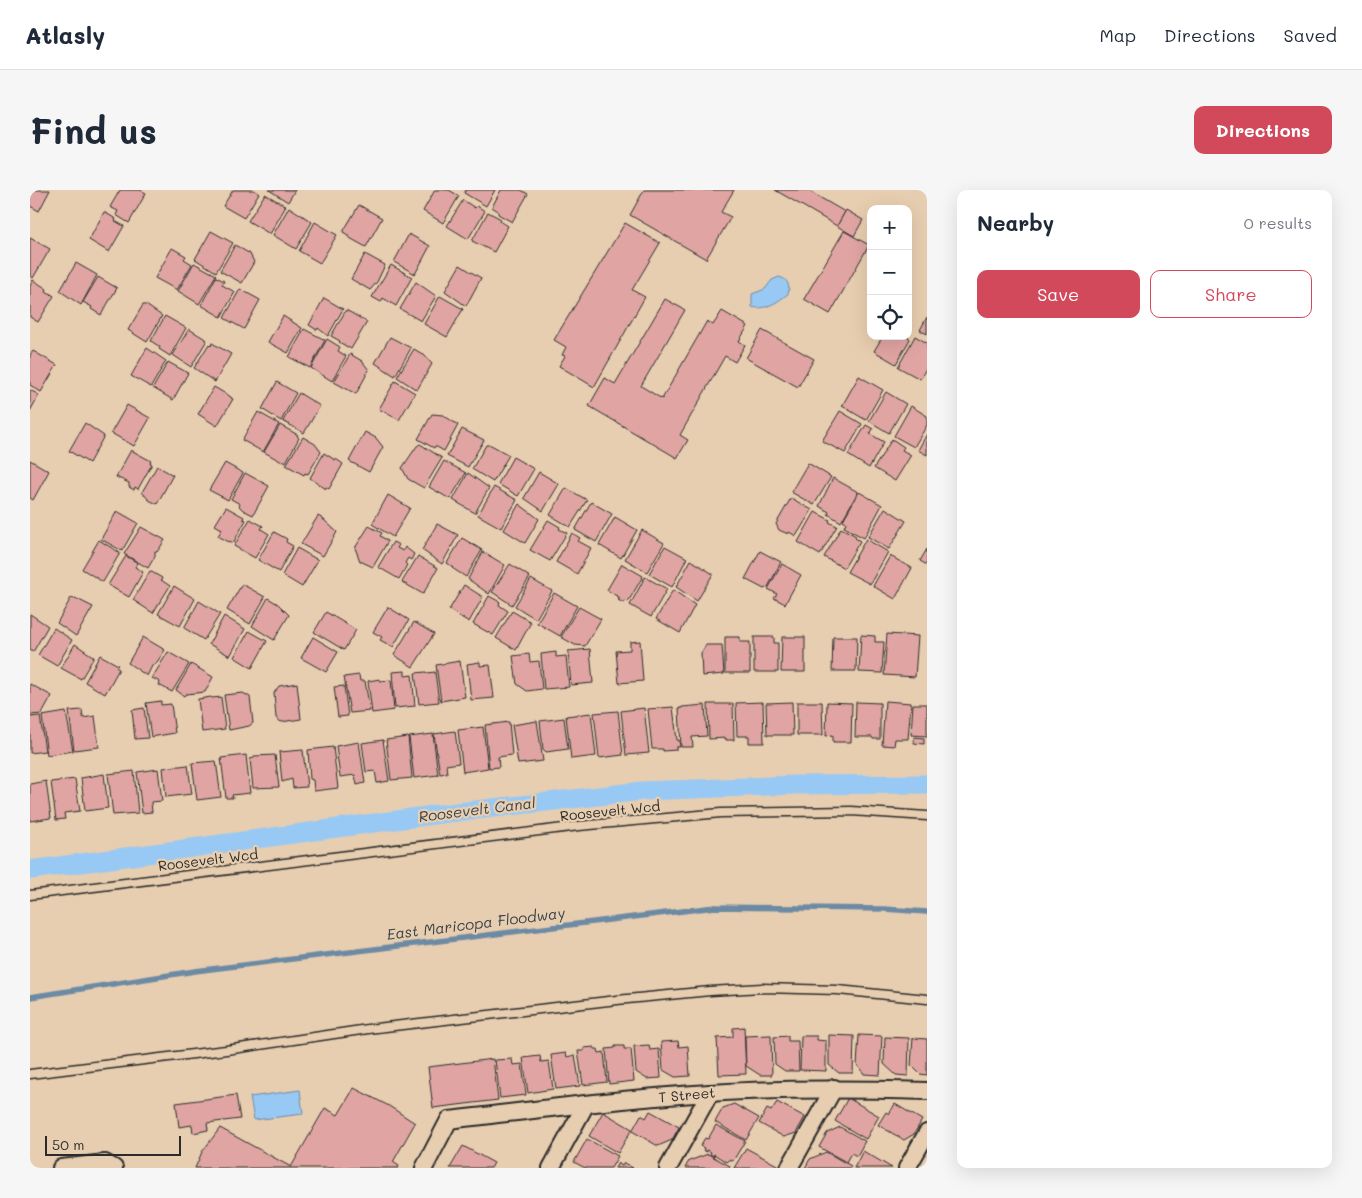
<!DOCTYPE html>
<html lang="en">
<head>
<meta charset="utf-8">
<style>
	body { margin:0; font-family:Mali,sans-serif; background:#f6f6f7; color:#1f2937 }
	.controls { position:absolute; right:15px; top:15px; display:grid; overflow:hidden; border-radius:10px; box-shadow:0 5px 20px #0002 }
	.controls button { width:45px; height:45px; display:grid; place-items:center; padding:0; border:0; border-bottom:1px solid #e0e1e3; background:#fff; color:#1f2937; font:25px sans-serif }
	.scale { position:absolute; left:15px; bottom:12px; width:136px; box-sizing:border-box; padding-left:5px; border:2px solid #2b2b2b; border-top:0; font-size:14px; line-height:18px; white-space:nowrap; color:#2b2b2b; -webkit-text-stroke:4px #e8ceb0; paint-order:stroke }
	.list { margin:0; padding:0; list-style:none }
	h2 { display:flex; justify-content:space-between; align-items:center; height:65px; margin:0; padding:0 20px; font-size:21px }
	h2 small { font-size:16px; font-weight:400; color:#747a83 }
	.actions { display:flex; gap:10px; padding:15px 20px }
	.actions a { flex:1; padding:11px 0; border:1px solid #d1495b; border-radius:10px; text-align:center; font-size:18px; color:#d1495b }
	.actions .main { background:#d1495b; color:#fff }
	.icon { flex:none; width:28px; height:28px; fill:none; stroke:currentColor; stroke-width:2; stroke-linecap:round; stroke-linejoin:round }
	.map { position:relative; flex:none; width:897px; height:978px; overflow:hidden; border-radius:10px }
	header { display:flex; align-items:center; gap:30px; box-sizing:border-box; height:70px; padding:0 25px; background:#fff; border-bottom:1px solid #e0e1e3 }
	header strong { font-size:24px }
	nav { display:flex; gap:28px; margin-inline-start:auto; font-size:18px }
	.intro { display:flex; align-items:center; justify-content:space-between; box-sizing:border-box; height:120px; padding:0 30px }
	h1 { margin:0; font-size:35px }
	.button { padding:12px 22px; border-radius:10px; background:#d1495b; color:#fff; font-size:18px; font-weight:700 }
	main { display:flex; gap:30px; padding:0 30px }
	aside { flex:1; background:#fff; border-radius:10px; box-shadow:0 5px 20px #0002 }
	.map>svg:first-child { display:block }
</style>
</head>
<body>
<header>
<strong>Atlasly</strong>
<nav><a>Map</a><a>Directions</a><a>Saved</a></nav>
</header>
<div class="intro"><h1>Find us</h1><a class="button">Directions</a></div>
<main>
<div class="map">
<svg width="897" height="978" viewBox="0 0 897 978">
	<rect width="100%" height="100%" fill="#e8ceb0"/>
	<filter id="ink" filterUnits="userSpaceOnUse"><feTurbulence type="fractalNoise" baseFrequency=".02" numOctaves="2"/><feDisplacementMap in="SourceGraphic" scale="10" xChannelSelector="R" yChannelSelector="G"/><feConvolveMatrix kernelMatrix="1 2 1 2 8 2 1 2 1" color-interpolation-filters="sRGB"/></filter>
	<g filter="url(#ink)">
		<!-- water -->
		<g fill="#97c9f4" stroke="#6c8aa4">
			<path d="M749 87C758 89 760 95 758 104 749 111 735 121 722 117V104L735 99 742 90Z"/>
			<path d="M270 900 273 924 224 930 220 907Z"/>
		</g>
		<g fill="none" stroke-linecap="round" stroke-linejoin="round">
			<!-- stream -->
			<path stroke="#6c8aa4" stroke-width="5.5" d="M0 807 165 781 685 717 854 719 897 722"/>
			<!-- canal -->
			<path stroke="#97c9f4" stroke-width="19" d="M0 680 410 624 613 601 763 595 897 594"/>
		</g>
		<!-- building -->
		<g fill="#e0a5a3" stroke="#2b2b2b">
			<path d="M0 0H20L9 21 0 16Z"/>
			<path d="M90 0H110L116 3 99 33 86 25 88 21 80 17Z"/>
			<path d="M203 0H224L229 3 214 28 193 16Z"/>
			<path d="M239 0H265L258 12Z"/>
			<path d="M405 0H419L429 6 413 33 393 21Z"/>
			<path d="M436 0H465L456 16 434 3Z"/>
			<path d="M471 0H491L498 4 482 32 468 24V21L462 17Z"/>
			<path d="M614 0H704L691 22 701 27 676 69 600 25Z"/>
			<path d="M745 0H777L815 22 807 36Z"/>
			<path d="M235 4 256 16 240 44 218 31Z"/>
			<path d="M433 10 445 18 447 16 455 21 438 49 417 36Z"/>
			<path d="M329 15 352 28 336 57 318 47V45L313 42Z"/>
			<path d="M259 17 282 32 266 59 243 45Z"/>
			<path d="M816 20 833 30 824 46 807 36Z"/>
			<path d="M74 22 86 29 85 31 94 36 79 62 59 50Z"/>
			<path d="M458 22 471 29 470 31 478 36 464 62 442 51Z"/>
			<path d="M285 32 307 45 290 73 269 61Z"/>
			<path d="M595 33 630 53 602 100 615 107 564 197 529 176 535 166 532 165 536 157 524 150Z"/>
			<path d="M181 41 203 53 186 82 165 69Z"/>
			<path d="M814 41 839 55 800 124 774 109Z"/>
			<path d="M379 44 400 56 385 84 364 72Z"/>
			<path d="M0 48 20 59 3 88 0 86Z"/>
			<path d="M205 55 220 64 224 72 212 93 190 81Z"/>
			<path d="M142 58 156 66 154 69 162 74 147 100 125 88Z"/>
			<path d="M335 64 355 75 347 92 340 100 321 89Z"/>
			<path d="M46 73 67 85 51 115 30 101Z"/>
			<path d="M164 73 186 85 169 114 148 101Z"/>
			<path d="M361 75 382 87 366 116 353 108 351 112 342 107Z"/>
			<path d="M430 75 451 88 436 116 415 101Z"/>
			<path d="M68 87 87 98 71 125 61 119 62 117 53 112Z"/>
			<path d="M186 87 194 91 192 95 205 102 191 127 171 115Z"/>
			<path d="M3 90 17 99 16 101 24 106 8 132 0 127V96Z"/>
			<path d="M386 92 406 106 391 131 370 119Z"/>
			<path d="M210 99 230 110 214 139 194 128Z"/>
			<path d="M410 106 433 119 417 147 394 134Z"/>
			<path d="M294 108 313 119 298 146 288 138 287 140 279 135Z"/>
			<path d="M635 109 655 120 611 196 632 209 677 131 683 135 692 121 718 136 709 151 715 155 705 172 695 166 650 245 658 250 647 268 559 216 575 188 585 194Z"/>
			<path d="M113 115H116L132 126 117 152 98 140Z"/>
			<path d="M316 120 337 132 321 159 309 152 310 151 301 146Z"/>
			<path d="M135 126 156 138 140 166 129 159 130 157 121 151Z"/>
			<path d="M253 126 272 138 258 163 238 152Z"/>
			<path d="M897 127V144L890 140Z"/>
			<path d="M159 139 177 150 161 177 143 165Z"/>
			<path d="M274 139 295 150 280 178 259 167Z"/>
			<path d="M732 140 784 169 768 197 716 168Z"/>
			<path d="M853 146H877L880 149 866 174 844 161Z"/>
			<path d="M885 146 897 153V177L890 189 868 177Z"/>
			<path d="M360 147 381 158 365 186 345 173Z"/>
			<path d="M297 149 310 157 308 161 316 166 302 191 281 178Z"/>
			<path d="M182 153 201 164 185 192 164 178 179 154 181 156Z"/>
			<path d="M117 158 136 171 121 197 101 186Z"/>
			<path d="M384 159 394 165 402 174 387 200 367 187Z"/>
			<path d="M3 161 27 175 11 202 0 195V165Z"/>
			<path d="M320 164 332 171 339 180 326 204 304 192Z"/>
			<path d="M138 172 158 183 143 210 123 198Z"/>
			<path d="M829 186 853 200 836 230 812 216Z"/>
			<path d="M365 191 385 203 369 230 349 219Z"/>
			<path d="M247 192 266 203 251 231 232 219Z"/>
			<path d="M184 197 201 207V208L203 209 187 236 168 224Z"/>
			<path d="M0 200 9 205 0 221Z"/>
			<path d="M856 202 876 214 859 243 839 231Z"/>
			<path d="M269 203 290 216 274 243 253 231Z"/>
			<path d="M97 215 120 228 104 256 81 243Z"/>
			<path d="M881 216 897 226V235L884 257 864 246Z"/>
			<path d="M810 221 832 234 815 263 792 251Z"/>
			<path d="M228 222 249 234 233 262 212 250Z"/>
			<path d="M402 224 413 225 428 235 414 261 405 256 404 258 388 249Z"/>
			<path d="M55 233 74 246 59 273 39 261Z"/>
			<path d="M250 235 268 245 267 246 269 248 256 272 253 270 252 272 234 262Z"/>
			<path d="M836 235 843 239 840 244 854 252 839 278 818 265Z"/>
			<path d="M432 239 454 250 438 277 417 266Z"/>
			<path d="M335 242 346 248 353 257 339 282 319 271Z"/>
			<path d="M897 244V265L888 260Z"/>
			<path d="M273 247 285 254 291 262 278 284 275 283 274 285 256 275Z"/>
			<path d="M862 249 874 257 872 260 881 265 865 291 844 278Z"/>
			<path d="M390 254 412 268 394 298 378 289 372 278 387 256Z"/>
			<path d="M456 255H461L479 265 463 292 442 279Z"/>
			<path d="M101 260 121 271 120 273 122 274 108 299 105 297 104 300 99 297V293L86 287Z"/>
			<path d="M294 263 305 270 306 269 313 274 299 299 296 297V299L280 288Z"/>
			<path d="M483 267 504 279 488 306 468 294Z"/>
			<path d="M0 270 19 281 3 310 0 308Z"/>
			<path d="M414 271 436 283 420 309 399 297Z"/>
			<path d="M195 273 213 283 198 310 179 300Z"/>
			<path d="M778 273 801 287 784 315 761 302Z"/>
			<path d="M127 276 143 285 127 314 119 310 112 302Z"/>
			<path d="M509 282 529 294 513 321 494 308Z"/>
			<path d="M215 283 239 296 223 325 213 320 209 316 210 314 201 309Z"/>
			<path d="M438 283 459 298 445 323 423 310Z"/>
			<path d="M803 288 828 302 811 332 798 324 799 322 789 316Z"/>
			<path d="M464 297 487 310 471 338 448 325Z"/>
			<path d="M536 298 557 310 540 337 520 325Z"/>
			<path d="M829 302 852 315 834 348 814 337 816 332 813 330Z"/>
			<path d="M358 305 380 318 363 347 342 334Z"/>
			<path d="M761 308 782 320 766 346 759 342 758 344 749 340 746 334Z"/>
			<path d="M561 312 582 324 566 352 545 340Z"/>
			<path d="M489 314 509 329 495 353 474 340Z"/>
			<path d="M196 317 214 327 213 329 216 330 203 353 200 351 199 352 188 346 192 339 185 335Z"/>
			<path d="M855 318 876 331 859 359 838 347Z"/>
			<path d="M87 321 108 333 92 361 71 349Z"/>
			<path d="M785 322 800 330 799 332 807 336 790 365 768 352Z"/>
			<path d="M288 326 293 329 307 342 293 366 271 354Z"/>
			<path d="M585 327 607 340 591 368 569 355Z"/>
			<path d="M220 329 233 336 231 339 239 344 225 368 204 356Z"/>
			<path d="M518 330 530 337 529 339 537 343 520 371 500 360Z"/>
			<path d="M407 334 428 345 412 374 392 360Z"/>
			<path d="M339 336 352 343 350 346 358 351 343 377 330 371 325 358Z"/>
			<path d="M111 337 135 350 127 362 125 361V366L118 378 94 364Z"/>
			<path d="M811 338 826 346 825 348 830 351 814 378 794 367Z"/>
			<path d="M612 340 634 353 617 382 595 369Z"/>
			<path d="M244 342 257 349 256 352 263 356 249 382 228 370Z"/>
			<path d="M542 343 550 348 548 351 561 358 547 384 526 372Z"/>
			<path d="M432 348 452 360 436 387 422 378 423 377 417 373Z"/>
			<path d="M836 349 858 362 840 394 817 382Z"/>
			<path d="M69 350 90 363 73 392 52 379Z"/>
			<path d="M363 352 369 355 367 358 373 361 375 357 384 364 381 370 378 368 375 373 377 375 369 389 348 377Z"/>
			<path d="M635 356 657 368 642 397 619 384Z"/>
			<path d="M267 358 288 370 272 397 252 385Z"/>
			<path d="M897 359V375L890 371Z"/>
			<path d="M730 361 751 372 738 397 734 399 715 389Z"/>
			<path d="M453 362 475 375 459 404 438 389Z"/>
			<path d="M96 366 108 373 105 377 113 382 99 407 78 395Z"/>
			<path d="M388 366 408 378 393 404 372 392Z"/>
			<path d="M860 366 882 378 865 409 843 396Z"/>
			<path d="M661 370 683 384 667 411 646 397Z"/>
			<path d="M480 374 500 387 482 415 462 402Z"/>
			<path d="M592 374 613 386 598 412 595 411 594 413 588 410 590 408 577 400Z"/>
			<path d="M752 374 771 385 755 414 744 408 747 404 738 399Z"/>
			<path d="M120 381 132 388 131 390 140 396 123 423 103 410Z"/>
			<path d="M615 387 637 399 621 427 600 415Z"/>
			<path d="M501 389 522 401 506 429 485 416Z"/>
			<path d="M212 394 235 407 220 434 197 420Z"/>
			<path d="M434 395 453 407 439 432 419 420Z"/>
			<path d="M144 396 165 409 150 436 128 424Z"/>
			<path d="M643 400 665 415 650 443 626 429Z"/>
			<path d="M524 403 547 416 530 446 507 433Z"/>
			<path d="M459 406 470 412 469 415 478 421 463 445 443 434Z"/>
			<path d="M41 408 45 409V408L63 417 46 446 27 433Z"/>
			<path d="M238 408 248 414 259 425 244 450 222 436Z"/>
			<path d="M169 411 190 424 174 450 154 438Z"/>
			<path d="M358 417 379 430 363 457 350 450 352 447 343 442Z"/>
			<path d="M549 417 571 429 555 456 545 455 531 447Z"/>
			<path d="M482 421 501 432 486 460 466 448Z"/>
			<path d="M296 422 326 440 314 460 284 442Z"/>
			<path d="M0 424 18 436 3 462 0 460Z"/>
			<path d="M194 426 215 439 200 466 179 454Z"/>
			<path d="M384 432 404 444 383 477 364 465Z"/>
			<path d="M24 438 42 450 27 476 8 465Z"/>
			<path d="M219 441 237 451 222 478 204 467Z"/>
			<path d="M857 444 888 446 885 487 854 485Z"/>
			<path d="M831 445 845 446V452H854L852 483 829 482Z"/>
			<path d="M113 447 135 460 125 475 123 474 117 486 98 473Z"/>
			<path d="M283 447 308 462 296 482 271 468Z"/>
			<path d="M695 447H710V452H720V483H695Z"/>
			<path d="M724 447H744V453H748V482H724Z"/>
			<path d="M752 447H775V482H751Z"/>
			<path d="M803 447H827L826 481H802Z"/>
			<path d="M610 451 613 491 589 493 586 461 600 460V452Z"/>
			<path d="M45 454 64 467 51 489 31 478Z"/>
			<path d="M676 455H692L694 484 672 486 671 463Z"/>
			<path d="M560 459 563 493 541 495 538 461Z"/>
			<path d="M138 462 159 474 142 502 129 495 130 492 122 488Z"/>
			<path d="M526 462V467L536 466 539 497 514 499 511 464Z"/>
			<path d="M499 464 500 472 509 471 512 499 497 501 487 494 483 466Z"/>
			<path d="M70 465 88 475 86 477 89 479 75 504 55 492Z"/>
			<path d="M430 471 435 507 411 511 406 475Z"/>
			<path d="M450 472V476L460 475 464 508 441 510 437 474Z"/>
			<path d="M161 474 183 487 175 502 156 504 154 506 146 500Z"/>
			<path d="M375 481V486L382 485 385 516 365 518 362 482Z"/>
			<path d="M396 482 397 483 405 482 409 512 389 514 385 483Z"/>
			<path d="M329 485 330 491H335L340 521 320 523 314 487Z"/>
			<path d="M350 489V491L361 490 364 520 342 523 338 491Z"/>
			<path d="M267 493 271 529 251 532 246 528 244 503 249 496Z"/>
			<path d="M0 494 22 506 12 524 0 525Z"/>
			<path d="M314 496 318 526 308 527 304 497Z"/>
			<path d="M213 503 220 507 223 533 219 536 199 540 194 505Z"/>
			<path d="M181 507 182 508 191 507 195 539 172 542 168 509Z"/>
			<path d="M131 511V515L141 514 145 543 121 547 116 513Z"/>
			<path d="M855 511 881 513 878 549H865L864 556 852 555Z"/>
			<path d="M733 512 734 553H719V546H707L706 513Z"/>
			<path d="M762 512 763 545H737L736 513Z"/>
			<path d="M767 512H792L793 545H767Z"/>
			<path d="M797 512 822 513 821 552H803V545L796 546Z"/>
			<path d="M826 512 850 513V549H843L842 547H825Z"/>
			<path d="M678 514H703L704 550H696V548L679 549Z"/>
			<path d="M883 514H897V546L881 545Z"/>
			<path d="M675 515 677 546 662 547 663 557H651L649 518H652V517Z"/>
			<path d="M643 517 647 550H649L650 557H646V560L633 561V559H622L618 519Z"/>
			<path d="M114 518 118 548 105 549 102 520Z"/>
			<path d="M614 518 619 563 596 565 591 521Z"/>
			<path d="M52 520 53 528 65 526 69 557 44 560 39 521Z"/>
			<path d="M588 521 593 565 569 568 564 523Z"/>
			<path d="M36 522 43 561 17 565 12 526Z"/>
			<path d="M561 523 566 566 541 569 536 526Z"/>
			<path d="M10 526 15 561 0 563V527Z"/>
			<path d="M534 528 538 559 516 562 513 559 510 531Z"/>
			<path d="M507 531 513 571 488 574 482 535Z"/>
			<path d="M479 532 482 565 468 567 469 577 459 578 455 535Z"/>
			<path d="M453 537 458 578 433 582 428 540Z"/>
			<path d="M425 541 429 573 416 575 417 583 410 584 404 544Z"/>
			<path d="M403 544 408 585 384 588 379 547Z"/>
			<path d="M378 547 382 588 361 590 356 550Z"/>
			<path d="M884 547 894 548V554L884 553Z"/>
			<path d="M353 550 359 591 347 593 345 581 336 582 332 553Z"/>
			<path d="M329 552 335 593 327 595 325 585 310 587 306 556Z"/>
			<path d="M303 557 308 598 284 601 283 590 280 589 278 560Z"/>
			<path d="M273 560 277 597 263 598 262 589 252 592 249 562Z"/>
			<path d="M216 565 220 603 202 605 203 608H196L191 568Z"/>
			<path d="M245 565 249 597 223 598 220 569 224 568V566Z"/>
			<path d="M186 571 191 607 167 610 162 573Z"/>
			<path d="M158 575 162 604 136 607 133 578Z"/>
			<path d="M128 579 132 611 121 612 122 622 112 623 107 582Z"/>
			<path d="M104 581 108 623 83 625 78 584Z"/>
			<path d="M74 584 78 618 55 621 51 588Z"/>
			<path d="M45 589 50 621 34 623 35 629 26 630 21 592Z"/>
			<path d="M16 591 21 628 0 631V594Z"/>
			<path d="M714 837 716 884 689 885 687 848 703 847V838Z"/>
			<path d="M741 845 742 885H730L716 876 715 846Z"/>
			<path d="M799 845 824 846 823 883H809L799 875Z"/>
			<path d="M829 845 852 846 850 885 834 884 827 875Z"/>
			<path d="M758 846V851H768L769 881H755L745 874 744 847Z"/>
			<path d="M771 846H787V850L796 851V881L770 880Z"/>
			<path d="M855 847 879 848 878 886 866 885 854 874Z"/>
			<path d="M883 848 897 849V885L890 884 881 875Z"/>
			<path d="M648 851 649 857 658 856 660 886 645 887 633 880 631 852Z"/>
			<path d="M619 855 620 860 629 859 631 888 617 889 606 882 604 856Z"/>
			<path d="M585 856H594V859H601L604 891 579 894 576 859 585 858Z"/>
			<path d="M564 857 565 859H568L569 863 574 862 577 892 553 895 548 861H554V858Z"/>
			<path d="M536 863 537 867 545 865 550 896 526 899 521 865Z"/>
			<path d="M510 866 511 872 519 871 523 899 498 903 493 868Z"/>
			<path d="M463 869 468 910 403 918 398 877Z"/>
			<path d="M482 869 483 875 492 874 496 905 470 908 465 870Z"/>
			<path d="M324 898 359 916 385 933 363 972 369 976 368 978H165L172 962 190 938 261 977 295 918 308 925Z"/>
			<path d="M206 905 210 929 177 933 178 940 163 943 162 935 149 937 146 913Z"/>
			<path d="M818 908 849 926 836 949 805 931Z"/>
			<path d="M747 912 775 927 766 943 754 947 729 933 737 919 741 921Z"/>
			<path d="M704 914 729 928 716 950 685 932 693 918Z"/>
			<path d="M865 914 892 930 884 944 874 950 848 935 856 922 859 924Z"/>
			<path d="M620 921 649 937 642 950 628 956 602 941 611 925 616 928Z"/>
			<path d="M573 922 602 939 588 963 559 946Z"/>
			<path d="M686 935 715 951 703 971 700 969 696 972 684 964V966L680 964 681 962 677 960V962L673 960 674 958 670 956 675 948 678 949Z"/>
			<path d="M810 937 835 951 827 966 821 963 816 972 789 957 797 943Z"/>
			<path d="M557 949 588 966 581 978H555L544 972Z"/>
			<path d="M433 956 464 973 461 978H420Z"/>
			<path d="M716 958 747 975 746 978H704Z"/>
			<path d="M833 961 862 978H824Z"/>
			<path d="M796 962 821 976 820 978H775L780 969Z"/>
			<path d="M678 964 700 976 699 978H655L659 971Z"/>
			<path d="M588 973 592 976 594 973 603 978H585Z"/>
		</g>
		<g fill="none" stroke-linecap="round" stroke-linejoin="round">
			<!-- service casing -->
			<g stroke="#2b2b2b" stroke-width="11">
				<g id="service">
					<path d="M0 705 549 636 691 623 821 621 897 626"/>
					<path d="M0 884 196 860 338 839 587 810 680 801 732 798 808 800 897 809"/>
				</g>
			</g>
			<!-- minor casing -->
			<g stroke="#2b2b2b" stroke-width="20">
				<g id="minor">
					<path d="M31 978 75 973 84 978"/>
					<path d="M394 978 419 930C506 920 593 908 680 903 752 898 825 899 897 901"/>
					<path d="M521 978 556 914"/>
					<path d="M638 978 680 903"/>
					<path d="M759 978 804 898"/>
					<path d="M877 978 897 943"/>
				</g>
			</g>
			<!-- service -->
			<use href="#service" stroke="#e8ceb0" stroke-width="8"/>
			<!-- minor -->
			<use href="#minor" stroke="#e8ceb0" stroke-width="16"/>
		</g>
	</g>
	<g text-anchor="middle" stroke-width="4.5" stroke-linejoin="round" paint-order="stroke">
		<!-- street labels -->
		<g font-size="14" fill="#2b2b2b" stroke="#e8ceb0">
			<text transform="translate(580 621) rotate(-6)" y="5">Roosevelt Wcd</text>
			<text transform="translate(178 670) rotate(-7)" y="5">Roosevelt Wcd</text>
			<text transform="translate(657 905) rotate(-5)" y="5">T Street</text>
		</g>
		<!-- water labels -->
		<g font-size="15" font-style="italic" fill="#3b4349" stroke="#e8ceb0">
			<text transform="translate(447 620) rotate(-7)" y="5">Roosevelt Canal</text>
			<text transform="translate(446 734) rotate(-7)" y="5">East Maricopa Floodway</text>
		</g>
	</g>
</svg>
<div class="controls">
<button>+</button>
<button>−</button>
<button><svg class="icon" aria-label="locate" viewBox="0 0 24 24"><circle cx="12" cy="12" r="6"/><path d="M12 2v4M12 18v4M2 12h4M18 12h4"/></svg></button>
</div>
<div class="scale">50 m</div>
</div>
<aside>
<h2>Nearby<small>0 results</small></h2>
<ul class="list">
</ul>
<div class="actions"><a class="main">Save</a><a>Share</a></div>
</aside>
</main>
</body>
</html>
